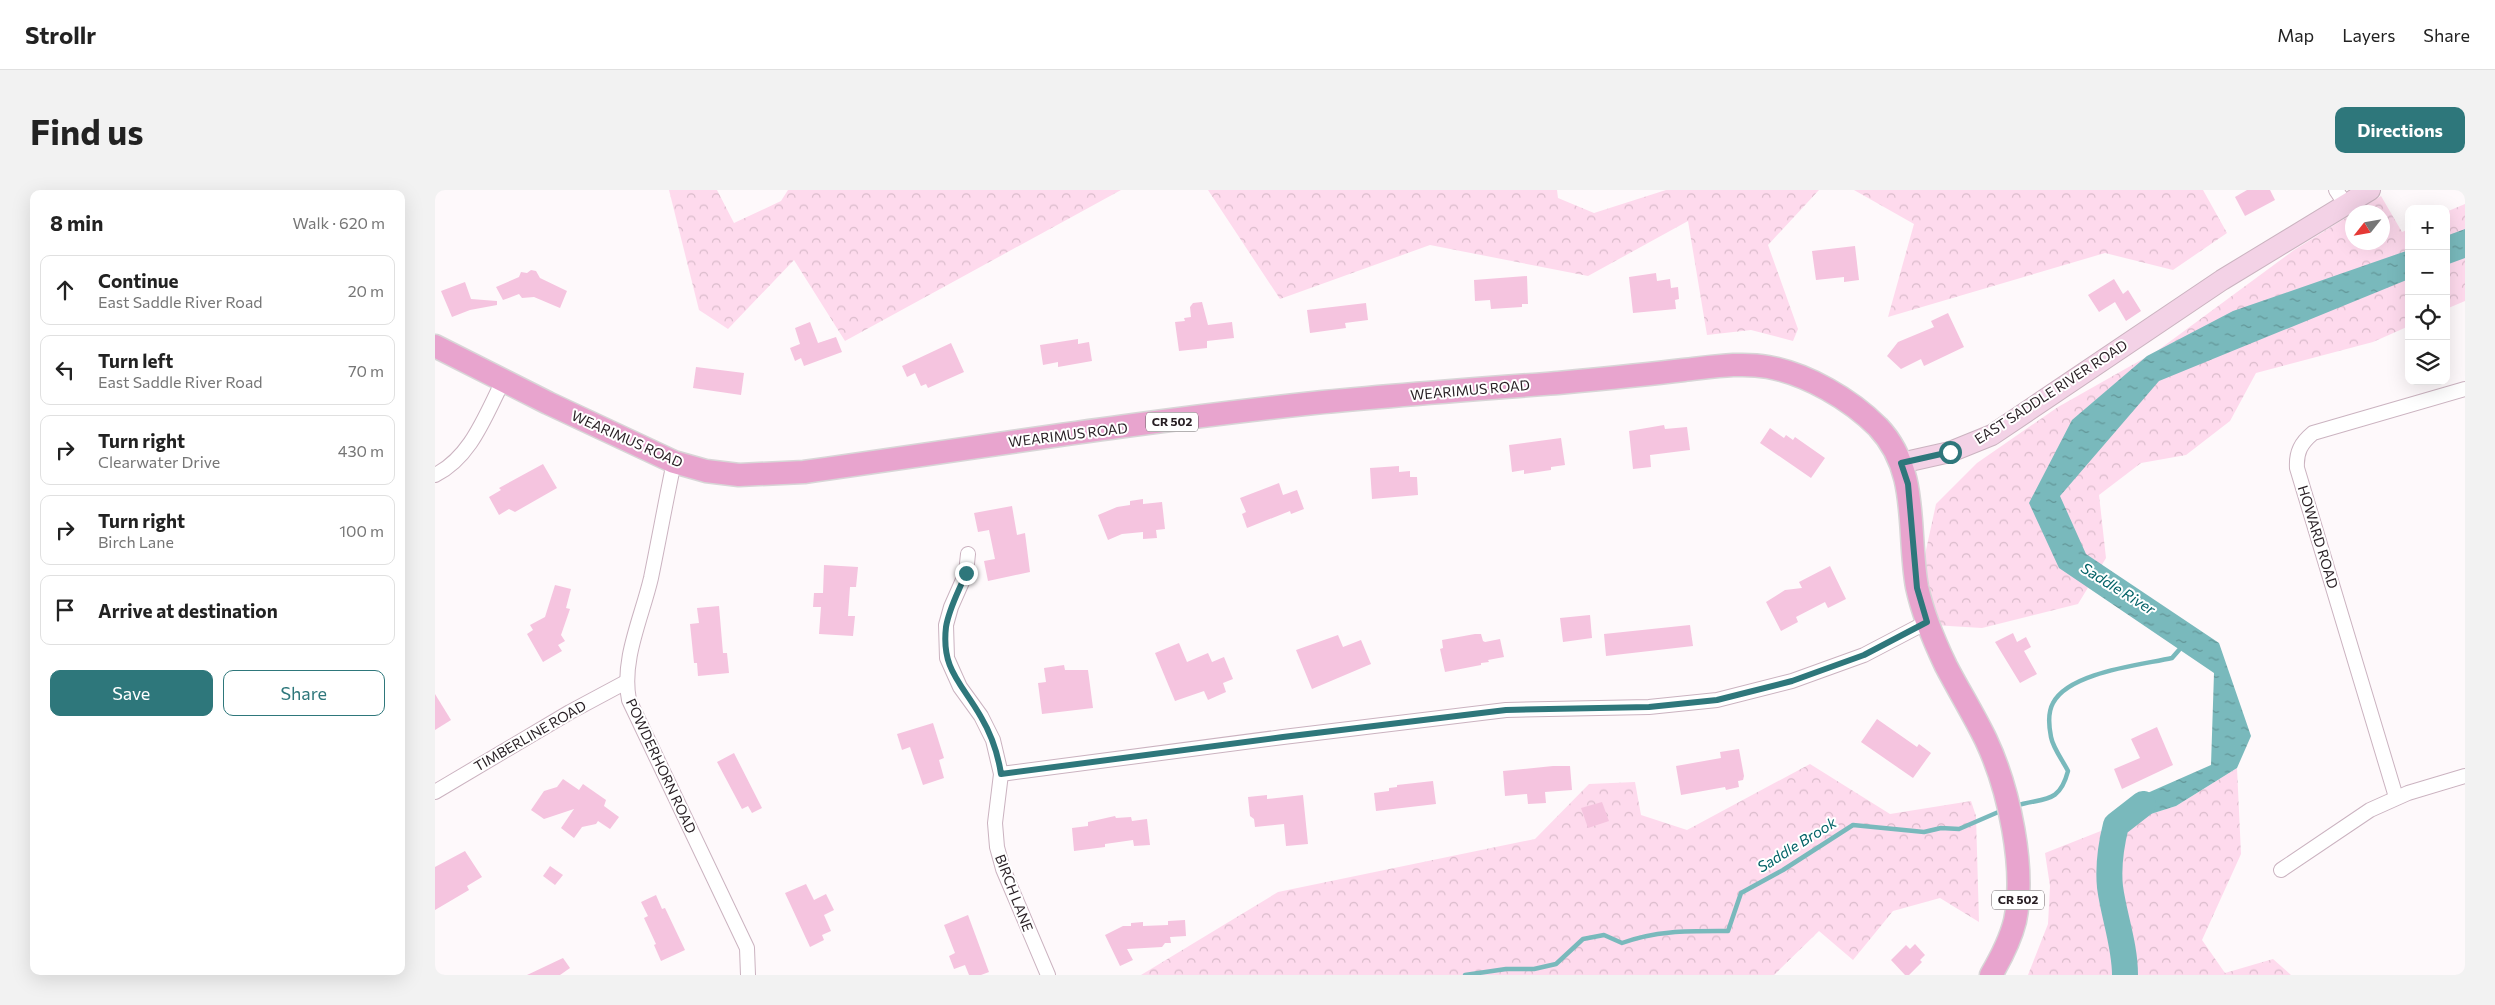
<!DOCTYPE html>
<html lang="en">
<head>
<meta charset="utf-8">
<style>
	body { margin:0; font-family:Commissioner,sans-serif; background:#f2f2f2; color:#222 }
	.controls { position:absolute; right:15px; top:15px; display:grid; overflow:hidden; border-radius:10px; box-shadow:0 5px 20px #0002 }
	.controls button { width:45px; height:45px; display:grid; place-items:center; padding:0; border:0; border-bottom:1px solid #e0e0e0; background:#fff; color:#222; font:25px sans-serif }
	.compass { position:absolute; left:1910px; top:15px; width:45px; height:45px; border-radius:50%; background:#fff; box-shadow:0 5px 20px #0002; rotate:239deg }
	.stop { position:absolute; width:15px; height:15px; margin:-11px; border:4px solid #2e777b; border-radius:50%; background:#fff }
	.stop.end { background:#2e777b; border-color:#fff; box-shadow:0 1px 5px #0008 }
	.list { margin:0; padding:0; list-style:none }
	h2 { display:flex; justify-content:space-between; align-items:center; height:65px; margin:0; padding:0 20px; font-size:21px }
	h2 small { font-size:16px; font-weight:400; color:#767676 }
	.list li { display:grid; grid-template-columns:32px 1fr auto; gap:15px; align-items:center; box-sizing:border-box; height:70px; margin:0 10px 10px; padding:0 10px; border:1px solid #e0e0e0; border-radius:10px }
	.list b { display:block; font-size:19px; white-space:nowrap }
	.list p { margin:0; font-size:16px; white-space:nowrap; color:#767676 }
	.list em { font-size:16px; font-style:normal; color:#767676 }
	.actions { display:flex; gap:10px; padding:15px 20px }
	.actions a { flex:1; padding:11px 0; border:1px solid #2e777b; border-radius:10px; text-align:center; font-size:18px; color:#2e777b }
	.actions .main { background:#2e777b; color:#fff }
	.icon { flex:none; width:28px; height:28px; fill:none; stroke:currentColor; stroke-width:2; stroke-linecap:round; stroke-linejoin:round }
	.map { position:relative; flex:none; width:2030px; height:785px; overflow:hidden; border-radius:10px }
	header { display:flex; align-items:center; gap:30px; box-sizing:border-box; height:70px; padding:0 25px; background:#fff; border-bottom:1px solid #e0e0e0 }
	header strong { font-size:24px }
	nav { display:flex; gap:28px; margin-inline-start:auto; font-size:18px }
	.intro { display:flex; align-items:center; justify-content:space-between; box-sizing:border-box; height:120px; padding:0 30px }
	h1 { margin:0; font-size:35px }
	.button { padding:12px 22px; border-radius:10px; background:#2e777b; color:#fff; font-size:18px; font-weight:700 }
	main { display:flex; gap:30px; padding:0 30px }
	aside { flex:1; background:#fff; border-radius:10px; box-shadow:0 5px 20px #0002 }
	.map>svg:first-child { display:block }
</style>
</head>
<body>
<header>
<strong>Strollr</strong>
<nav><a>Map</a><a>Layers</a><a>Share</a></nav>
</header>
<div class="intro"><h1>Find us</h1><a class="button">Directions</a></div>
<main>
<aside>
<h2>8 min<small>Walk · 620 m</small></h2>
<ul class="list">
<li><svg class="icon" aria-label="ahead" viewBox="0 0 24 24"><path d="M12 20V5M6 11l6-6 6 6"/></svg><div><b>Continue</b><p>East Saddle River Road</p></div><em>20 m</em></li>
<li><svg class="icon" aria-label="left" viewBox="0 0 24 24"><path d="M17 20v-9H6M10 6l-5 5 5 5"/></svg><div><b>Turn left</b><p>East Saddle River Road</p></div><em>70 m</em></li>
<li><svg class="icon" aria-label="right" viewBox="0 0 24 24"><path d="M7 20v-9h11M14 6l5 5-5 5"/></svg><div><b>Turn right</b><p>Clearwater Drive</p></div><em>430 m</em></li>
<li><svg class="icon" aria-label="right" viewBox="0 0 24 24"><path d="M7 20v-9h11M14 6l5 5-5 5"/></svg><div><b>Turn right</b><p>Birch Lane</p></div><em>100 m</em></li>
<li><svg class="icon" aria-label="arrive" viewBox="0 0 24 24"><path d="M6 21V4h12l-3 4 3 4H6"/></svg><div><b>Arrive at destination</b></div></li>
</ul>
<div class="actions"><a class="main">Save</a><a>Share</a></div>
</aside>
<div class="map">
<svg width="2030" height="785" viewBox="0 0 2030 785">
	<defs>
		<pattern id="forest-crowns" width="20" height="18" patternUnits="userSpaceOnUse" patternTransform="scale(1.25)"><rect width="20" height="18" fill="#fedaed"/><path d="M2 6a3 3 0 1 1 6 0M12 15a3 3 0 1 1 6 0" fill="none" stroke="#dabbcb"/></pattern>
		<pattern id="water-ripples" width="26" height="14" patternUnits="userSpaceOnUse" patternTransform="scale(1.25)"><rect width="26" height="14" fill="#79b9bc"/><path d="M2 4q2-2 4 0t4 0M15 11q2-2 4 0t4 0" fill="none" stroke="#639698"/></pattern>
	</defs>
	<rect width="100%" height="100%" fill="#fef9fb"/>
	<!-- forest -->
	<g fill="url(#forest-crowns)">
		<path d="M234 0H282L299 33 346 11 353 0H686L410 151 359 70 293 139 264 120Z"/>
		<path d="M773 0H1122L1123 8 1159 23 1231 0H1384L1333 55 1363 139 1358 151 1316 140 1272 145 1253 31 1153 86 995 55 845 109Z"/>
		<path d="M1419 0H1768L1792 43 1738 80 1670 63 1453 127 1479 34Z"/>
		<path d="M1946 6 1967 42 1974 39V136L1938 152 1821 183 1795 231 1751 265 1706 273 1664 305 1671 368 1643 414 1547 438 1498 435 1488 374 1501 314 1542 273 1623 217 1722 161 1859 60 1917 24 1918 52H1948V22H1919Z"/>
		<path d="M2030 14V111L2011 119V22Z"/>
		<path d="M1375 574 1455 624 1536 611 1541 626 1544 732 1505 708 1458 721 1418 770 1384 741 1339 785H706L843 702 1100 649 1154 594 1200 592 1206 625 1252 640Z"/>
		<path d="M1802 578 1806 664 1767 750 1790 783 1838 769 1856 785H1593L1613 734 1615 696 1610 663 1681 635 1741 616Z"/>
	</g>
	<!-- water -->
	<g fill="url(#water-ripples)">
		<path d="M2030 39V68L2011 75V46Z"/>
		<path d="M1974 60V89L1724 191 1625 306 1651 364 1784 453 1816 546 1802 578 1741 616 1681 635 1692 612 1776 575 1779 483 1624 378 1594 313 1637 230 1712 166 1798 121Z"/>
	</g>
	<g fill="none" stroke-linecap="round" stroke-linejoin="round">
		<!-- stream -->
		<g stroke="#79b9bc" stroke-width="4.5">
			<path d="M1580 616C1609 607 1624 615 1633 581 1628 571 1618 558 1616 547 1614 537 1613 522 1618 513 1634 482 1706 475 1737 468L1744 460"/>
			<path d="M1030 785 1071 779H1099L1121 774 1148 749 1169 745 1187 753C1222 740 1256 741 1293 741L1306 703 1348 680 1418 635 1489 642 1506 638 1524 639 1568 620"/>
		</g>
		<!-- river -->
		<path stroke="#79b9bc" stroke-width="26" d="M1690 785C1690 755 1679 727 1675 697 1673 677 1676 655 1681 635L1708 614"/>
	</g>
	<!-- building -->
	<g fill="#f5c4df">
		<path d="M1812 0H1835L1840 10 1810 26 1800 7Z"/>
		<path d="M1420 56 1424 90 1409 92V87L1381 90 1377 61Z"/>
		<path d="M96 80 101 81 105 88 132 101 125 118 99 107 87 108 84 104 68 110 61 97 84 87 86 82 92 83Z"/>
		<path d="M1221 83 1222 91 1235 89 1236 98 1243 97 1244 109 1240 110 1241 119 1198 123 1194 87Z"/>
		<path d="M1092 86 1093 114H1087V117L1056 119 1055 110 1040 111 1039 90Z"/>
		<path d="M1679 89 1688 104 1693 100 1706 121 1691 131 1680 112 1664 122 1653 105Z"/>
		<path d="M30 92 36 109 62 111V115L35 120 17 127 6 101Z"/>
		<path d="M767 112 773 135 797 132 799 148 772 151V158L744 161 740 132 750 131 749 128 756 127 755 117 758 113Z"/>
		<path d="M931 113 933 130 910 133 911 138 875 143 872 120Z"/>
		<path d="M1513 123 1529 157 1489 176 1486 169 1466 179 1452 166 1463 152 1499 137 1496 131Z"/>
		<path d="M375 132 383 153 401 147 407 162 369 176 366 168 360 171 355 158 365 154 360 138Z"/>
		<path d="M643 149V154L654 152 657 171 623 177V172L608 175 605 155Z"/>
		<path d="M516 153 529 182 493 198 491 194 486 196 480 183 472 187 467 176Z"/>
		<path d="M261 177 309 183 306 205 258 198Z"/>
		<path d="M1229 235 1230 239 1252 237 1255 260 1215 265 1216 277 1198 279 1194 241Z"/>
		<path d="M1335 238 1349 248 1351 245 1358 250 1360 247 1390 268 1376 288 1325 253Z"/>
		<path d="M1126 248 1130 275 1116 277V280L1089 284V280L1077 282 1074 255Z"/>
		<path d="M108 274 122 298 80 322 74 319 64 325 54 307 66 300 64 298Z"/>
		<path d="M964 276V282L975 281V287H982L983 305 937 309 935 278Z"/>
		<path d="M844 293 848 305 862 300 869 319 856 324 855 321 812 338 807 324 811 322 805 308Z"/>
		<path d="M708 309V314L727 312 730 339 721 340 722 348 708 349V342L687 344 673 350 663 325 682 317 695 315V311Z"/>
		<path d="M577 316 582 345 590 343 595 382 553 391 549 371 560 369 554 340 543 342 539 323Z"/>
		<path d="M389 375 423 377 421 397H415L413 426H420L418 446 384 444 386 417H378L379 403H388Z"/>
		<path d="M1395 376 1411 409 1393 418 1390 412 1361 427 1363 432 1346 441 1331 412 1350 400 1367 398 1364 392Z"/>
		<path d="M120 395 136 399 131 418 135 419 126 445 130 451 123 455 127 461 108 472 92 444 98 440 95 435 110 427Z"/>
		<path d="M284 416 288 463H292L294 483 263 486 262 473H259L255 434 264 433 262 418Z"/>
		<path d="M1155 425 1157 448 1128 452 1125 428Z"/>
		<path d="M1255 435 1258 456 1171 466 1169 444Z"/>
		<path d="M1578 443 1582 452 1591 447 1596 457 1589 461 1602 484 1585 493 1560 452Z"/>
		<path d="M1040 444H1046L1048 451 1050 452 1065 449 1069 467 1053 470 1054 472 1046 473V475L1010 482 1005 459 1008 458 1007 450Z"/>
		<path d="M903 445 908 457 926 450 936 474 877 499 861 460Z"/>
		<path d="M744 453 752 472 773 463 777 472 789 467 798 489 788 493 791 502 773 510 769 501 740 511 720 463Z"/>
		<path d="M629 475 630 480H653L658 518 607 524 603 493 611 492 609 478Z"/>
		<path d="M0 504 16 530 0 540Z"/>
		<path d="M1442 529 1482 557 1484 554 1496 563 1478 588 1426 552Z"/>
		<path d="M498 533 509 568 504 570 509 588 488 595 475 557 467 560 462 544Z"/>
		<path d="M1722 537 1738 575 1687 599 1679 579 1705 568 1696 549Z"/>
		<path d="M1304 559 1309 586 1308 590 1303 591 1304 597 1291 600 1290 597 1246 605 1241 576 1286 568 1285 562Z"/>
		<path d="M299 563 327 618 317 623 313 616 307 619 282 572Z"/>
		<path d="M1118 576H1135L1137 600 1110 602 1111 613 1093 614 1092 604 1070 606 1068 581Z"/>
		<path d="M128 589 144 600 148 594 171 610 169 616 184 627 175 639 163 631 161 634 147 637 139 648 126 638 139 619 109 629 96 620 109 601 122 597Z"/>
		<path d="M998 591 1001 614 941 621 939 603 954 601V598L962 597V595Z"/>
		<path d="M832 605V609L868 605 873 654 851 656 849 634 820 637 819 629 815 626 813 607Z"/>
		<path d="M1167 612 1174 631 1153 638 1146 618Z"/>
		<path d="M680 626 681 628 696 627 697 631 712 629 715 655 699 656 698 650 670 654V657L639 661 637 638 653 636V632Z"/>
		<path d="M30 661 47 687 32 696 34 700 0 720V677Z"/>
		<path d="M115 676 128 685 120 695 108 686Z"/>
		<path d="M371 694 379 710 391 704 399 720 389 725 396 741 387 745 389 750 375 757 350 703Z"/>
		<path d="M221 705 227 719 230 718 250 760 226 771 219 755 221 754 209 728 213 726 206 712Z"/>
		<path d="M533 725 554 782 546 785H534L530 775 519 779 514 766 520 763 509 735Z"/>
		<path d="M750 730 751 746 735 747 736 753H730L727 757 692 759 698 770 685 776 670 745 688 736H696V733L708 732V736L733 735V731Z"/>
		<path d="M1480 754 1490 765 1485 770 1487 772 1474 785H1470L1456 770 1471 755 1475 759Z"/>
		<path d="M128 768 135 778 125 785H92Z"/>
	</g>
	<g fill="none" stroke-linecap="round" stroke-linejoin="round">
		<!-- street casing -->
		<g stroke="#cbb3c0" stroke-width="16">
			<g id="street">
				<path d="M1901 0 1911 15"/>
				<path d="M239 272C231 310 224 349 216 388 207 427 186 470 194 510L312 758 313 785"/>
				<path d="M0 285C36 267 50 226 68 191"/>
				<path d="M533 364 531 383 516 417 511 435 512 468 525 497 546 526 558 550 566 584 560 633 562 657 568 679 613 785"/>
				<path d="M566 584 848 547 1071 520 1214 517 1282 510 1357 491 1429 465 1492 432"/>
				<path d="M0 602 135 522 191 492"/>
				<path d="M1961 607 1862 278C1861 262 1866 253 1878 243L2030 199"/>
				<path d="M1846 680 1935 620 1973 603 2030 586"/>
			</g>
		</g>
		<!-- secondary casing -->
		<g stroke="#cbb3c0" stroke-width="22">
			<path id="secondary" d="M1466 273 1515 262 1557 245 1787 90 1935 0"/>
		</g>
		<!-- primary casing -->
		<g stroke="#d8d6d7" stroke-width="25">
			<path id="primary" d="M0 156 113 213 239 272 271 281 304 285 369 282C539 258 709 231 879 213 960 205 1042 199 1123 193 1165 189 1207 185 1249 180 1277 177 1306 172 1333 177 1372 184 1415 209 1443 237 1485 281 1472 342 1482 397 1488 425 1499 451 1511 476 1524 501 1539 525 1551 550 1574 599 1591 678 1580 731 1575 751 1566 768 1556 785"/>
		</g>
		<!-- street -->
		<use href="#street" stroke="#fff" stroke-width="14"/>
		<!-- secondary -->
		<use href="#secondary" stroke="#f3d2e6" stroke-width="20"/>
		<!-- primary -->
		<use href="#primary" stroke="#e8a4ce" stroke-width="22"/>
	</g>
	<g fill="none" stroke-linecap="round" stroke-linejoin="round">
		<!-- route -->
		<path stroke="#2e777b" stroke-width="6" d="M531 383C524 401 514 418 511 437 506 480 527 493 546 527 556 544 563 564 566 584L848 547 1071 520 1214 517 1282 510 1357 491 1429 465 1492 432 1482 398 1473 294 1466 273 1515 262"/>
	</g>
	<g text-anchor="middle" stroke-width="4" stroke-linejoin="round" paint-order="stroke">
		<!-- shield labels -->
		<g fill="#fff" stroke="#686265" stroke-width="1">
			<rect x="711" y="222.5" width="52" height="19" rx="4"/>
			<rect x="1557" y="700.5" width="52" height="19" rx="4"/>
		</g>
		<g font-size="12" font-weight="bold" fill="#271e23">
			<text x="737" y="236">CR 502</text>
			<text x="1583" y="714">CR 502</text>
		</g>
		<!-- street labels -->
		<g font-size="14" fill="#271e23" stroke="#fff">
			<text transform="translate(1035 200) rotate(-5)" y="5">WEARIMUS ROAD</text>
			<text transform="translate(1616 202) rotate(-33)" y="5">EAST SADDLE RIVER ROAD</text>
			<text transform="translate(633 245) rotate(-7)" y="5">WEARIMUS ROAD</text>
			<text transform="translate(192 249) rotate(24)" y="5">WEARIMUS ROAD</text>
			<text transform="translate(1883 347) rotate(73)" y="5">HOWARD ROAD</text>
			<text transform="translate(95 546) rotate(-30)" y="5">TIMBERLINE ROAD</text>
			<text transform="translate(226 576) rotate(65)" y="5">POWDERHORN ROAD</text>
			<text transform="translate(579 703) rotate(69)" y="5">BIRCH LANE</text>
		</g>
		<!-- water labels -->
		<g font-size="15" font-style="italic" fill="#026267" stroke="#fff">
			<text transform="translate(1683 399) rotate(32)" y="5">Saddle River</text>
			<text transform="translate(1362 655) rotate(-32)" y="5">Saddle Brook</text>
		</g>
	</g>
</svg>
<div class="controls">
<button>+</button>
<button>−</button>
<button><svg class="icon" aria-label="locate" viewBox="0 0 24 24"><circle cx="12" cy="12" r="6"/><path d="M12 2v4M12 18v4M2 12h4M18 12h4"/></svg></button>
<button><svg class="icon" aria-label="layers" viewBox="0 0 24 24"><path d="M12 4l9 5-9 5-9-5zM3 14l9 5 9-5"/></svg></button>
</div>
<svg class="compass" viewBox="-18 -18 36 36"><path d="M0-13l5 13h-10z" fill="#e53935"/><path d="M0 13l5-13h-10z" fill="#767676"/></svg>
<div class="stop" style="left:1515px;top:262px"></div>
<div class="stop end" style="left:531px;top:383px"></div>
</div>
</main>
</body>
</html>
